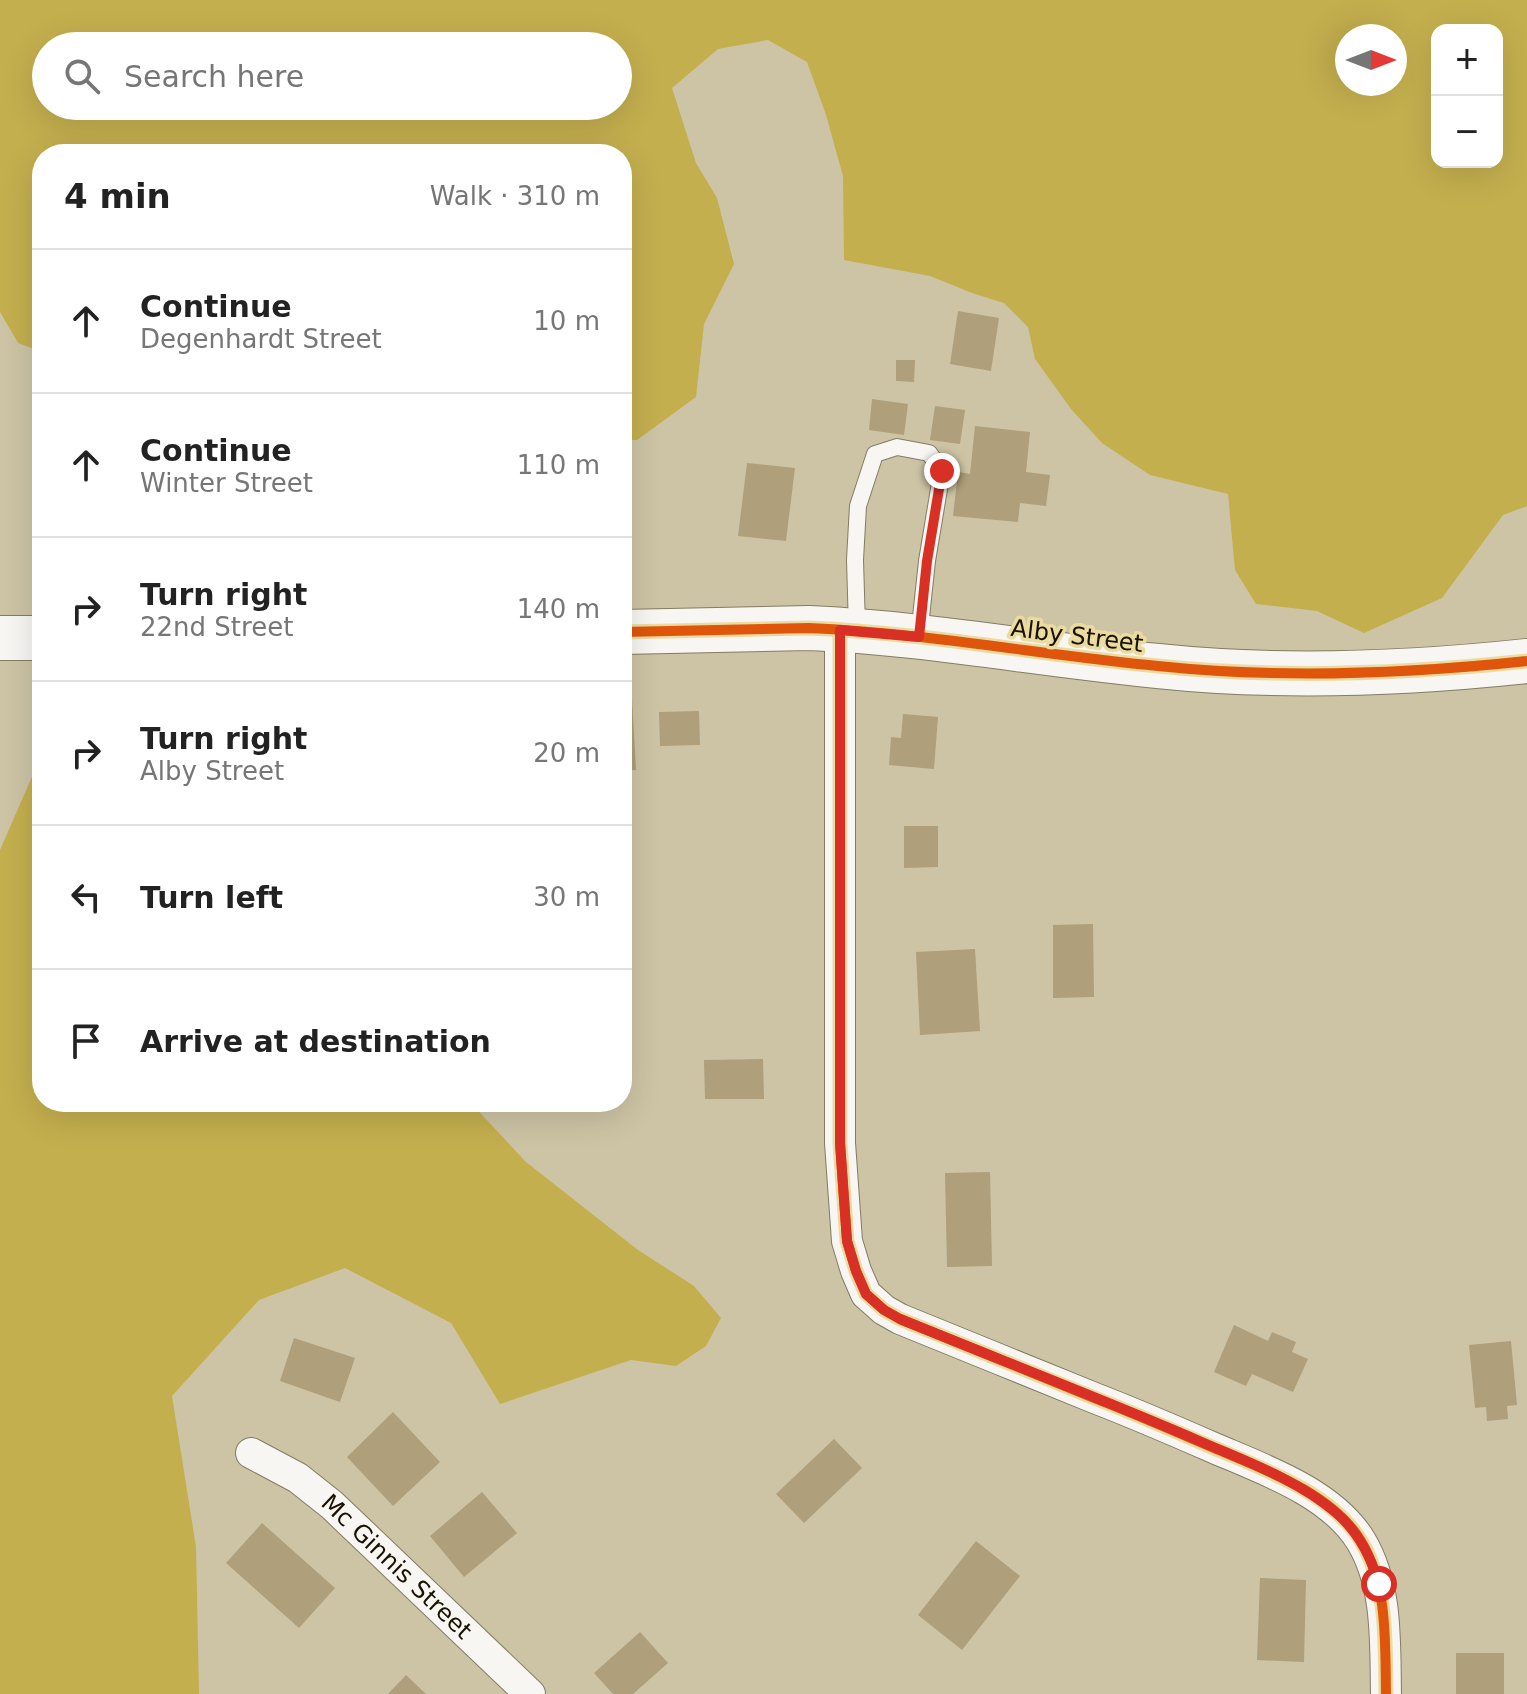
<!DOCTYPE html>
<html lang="en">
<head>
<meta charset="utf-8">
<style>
	body { margin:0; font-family:"DejaVu Sans",sans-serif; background:#f6f6f6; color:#222 }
	.controls { position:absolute; right:24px; top:24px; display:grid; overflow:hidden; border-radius:16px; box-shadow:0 8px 32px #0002 }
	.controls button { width:72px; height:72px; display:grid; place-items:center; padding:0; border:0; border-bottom:2px solid #e0e0e0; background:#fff; color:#222; font:40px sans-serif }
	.compass { position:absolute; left:1335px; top:24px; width:72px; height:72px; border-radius:50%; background:#fff; box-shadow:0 8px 32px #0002; rotate:90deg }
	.stop { position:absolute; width:24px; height:24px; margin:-18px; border:6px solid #d93025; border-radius:50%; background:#fff }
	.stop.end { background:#d93025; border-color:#fff; box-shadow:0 2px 8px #0008 }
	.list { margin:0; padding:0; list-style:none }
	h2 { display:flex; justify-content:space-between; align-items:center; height:104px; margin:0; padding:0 32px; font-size:34px }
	h2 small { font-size:26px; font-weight:400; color:#767676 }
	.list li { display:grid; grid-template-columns:52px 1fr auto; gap:24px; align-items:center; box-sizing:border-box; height:144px; padding:0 32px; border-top:2px solid #e0e0e0 }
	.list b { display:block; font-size:30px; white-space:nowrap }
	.list p { margin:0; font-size:26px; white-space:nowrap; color:#767676 }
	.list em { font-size:26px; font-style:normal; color:#767676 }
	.icon { flex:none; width:44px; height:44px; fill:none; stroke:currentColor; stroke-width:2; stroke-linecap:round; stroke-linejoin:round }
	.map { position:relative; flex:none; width:1527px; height:1694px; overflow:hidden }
	.search { position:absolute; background:#fff; box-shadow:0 8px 32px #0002; left:32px; top:32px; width:600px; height:88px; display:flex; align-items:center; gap:20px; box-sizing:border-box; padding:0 28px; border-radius:44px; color:#767676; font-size:30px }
	.panel { position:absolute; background:#fff; box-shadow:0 8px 32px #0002; left:32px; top:144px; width:600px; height:968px; border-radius:32px }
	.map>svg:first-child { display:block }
</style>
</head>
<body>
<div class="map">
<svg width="1527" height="1694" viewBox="0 0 1527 1694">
	<rect width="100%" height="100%" fill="#cdc4a5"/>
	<!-- forest -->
	<g fill="#c4af4e" fill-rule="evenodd">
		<path d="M0 0H1527V506L1503 515 1442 598 1364 633 1317 611 1256 604 1235 570 1228 494 1150 475 1102 443 1071 409 1035 359 1028 327 1004 303 972 293 930 276 844 260 843 176 826 115 807 62 768 40 718 49 672 88 696 163 717 198 734 264 704 324 696 397 637 440H622V154H42V352L18 343 0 312ZM1437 30H1497V162H1437ZM1347 36H1395V84H1347ZM46 46H618V106H46Z"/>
		<path d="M42 744V1102H470L526 1162 638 1250 694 1286 721 1318 706 1346 676 1366 631 1360 500 1404 451 1323 345 1268 259 1300 172 1396 196 1547 199 1694H0V850L34 772Z"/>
	</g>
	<!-- building -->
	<g fill="#af9f7a">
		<path d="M958 311 999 318 991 371 950 364Z"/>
		<path d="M896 360H915L914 382 896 381Z"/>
		<path d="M872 399 908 404 904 435 869 430Z"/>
		<path d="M935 406 965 410 960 444 930 440Z"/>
		<path d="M975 426 1030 432 1026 472 1050 475 1046 506 1020 503 1018 522 953 516 958 472 970 474Z"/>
		<path d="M36 438 42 439V494H34Z"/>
		<path d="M747 463 795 468 786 541 738 536Z"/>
		<path d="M632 698 636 770 622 771V699Z"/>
		<path d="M699 711 700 745 660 746 659 712Z"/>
		<path d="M903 714 938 717 934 769 889 765 891 737 901 738Z"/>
		<path d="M904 826H938V867L904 868Z"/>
		<path d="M1093 924 1094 997 1053 998V925Z"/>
		<path d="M975 949 980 1031 920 1035 916 952Z"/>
		<path d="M763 1059 764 1099H705L704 1060Z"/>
		<path d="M990 1172 992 1266 947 1267 945 1173Z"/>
		<path d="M1234 1325 1268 1341 1272 1332 1296 1342 1292 1352 1308 1359 1293 1392 1252 1374 1246 1386 1214 1372Z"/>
		<path d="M294 1338 355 1358 340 1402 280 1381Z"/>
		<path d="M1511 1341 1517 1405 1507 1406 1508 1419 1487 1421 1486 1407 1475 1408 1469 1345Z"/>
		<path d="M393 1412 440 1462 393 1506 347 1457Z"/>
		<path d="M834 1439 862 1468 804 1523 776 1494Z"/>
		<path d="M482 1492 517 1533 464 1577 430 1536Z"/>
		<path d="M262 1523 335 1588 299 1628 226 1563Z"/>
		<path d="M976 1541 1020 1576 962 1650 918 1615Z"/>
		<path d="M1260 1578 1306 1580 1304 1662 1257 1660Z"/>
		<path d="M640 1632 668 1663 633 1694H613L594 1673Z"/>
		<rect x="1456" y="1653" width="48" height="41"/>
		<path d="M406 1675 426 1694H388Z"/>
	</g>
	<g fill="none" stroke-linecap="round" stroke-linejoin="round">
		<!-- lane casing -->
		<g stroke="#837c64" stroke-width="18">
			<path id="lane" d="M857 628 855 560 858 506 875 454 897 447 929 453 942 471 927 561 919 636"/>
		</g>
		<!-- street casing -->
		<g stroke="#837c64" stroke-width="32">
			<g id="street">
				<path d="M840 630V1143L847 1241 856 1271 866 1294 884 1310 900 1319C966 1346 1031 1372 1097 1399 1136 1414 1175 1431 1214 1448 1263 1469 1332 1493 1361 1541 1388 1586 1385 1642 1386 1694"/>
				<path id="s1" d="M251 1453 298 1478 332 1505 530 1694"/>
			</g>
		</g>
		<!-- secondary casing -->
		<g stroke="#837c64" stroke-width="46">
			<g id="secondary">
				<path d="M622 632 809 628C926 633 1042 655 1158 666 1281 679 1405 674 1527 661"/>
				<path d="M0 638H42"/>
			</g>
		</g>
		<!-- lane -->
		<use href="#lane" stroke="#f8f6f2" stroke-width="16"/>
		<!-- street -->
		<use href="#street" stroke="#f8f6f2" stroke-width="30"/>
		<!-- secondary -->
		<use href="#secondary" stroke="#f8f6f2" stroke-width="44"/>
		<!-- cycleway casing -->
		<g stroke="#ebdba1" stroke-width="15">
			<g id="cycleway">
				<path d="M840 630V1143L847 1241 856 1271 866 1294 884 1310 900 1319C966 1346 1031 1372 1097 1399 1136 1414 1175 1431 1214 1448 1263 1469 1332 1493 1361 1541 1388 1586 1385 1642 1386 1694"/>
				<path d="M622 632 809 628C926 633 1042 655 1158 666 1281 679 1405 674 1527 661"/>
			</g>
		</g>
		<!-- cycleway -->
		<use href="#cycleway" stroke="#de550b" stroke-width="10"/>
	</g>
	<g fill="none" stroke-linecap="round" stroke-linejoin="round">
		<!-- route -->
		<path stroke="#d93025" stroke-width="10" d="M942 471 927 561 919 637 840 630V1143L847 1241 856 1271 866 1294 884 1310 900 1319C998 1359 1097 1397 1195 1439 1242 1460 1295 1478 1335 1512 1358 1531 1371 1557 1379 1584"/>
	</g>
	<g text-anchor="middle" stroke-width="7" stroke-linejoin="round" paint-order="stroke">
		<!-- street labels -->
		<g font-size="24" fill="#181200" stroke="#ebdba1">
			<text transform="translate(1077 636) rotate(7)" y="8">Alby Street</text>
			<text dy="8" stroke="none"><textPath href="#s1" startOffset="186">Mc Ginnis Street</textPath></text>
		</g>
	</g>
</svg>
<div class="controls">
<button>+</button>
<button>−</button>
</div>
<svg class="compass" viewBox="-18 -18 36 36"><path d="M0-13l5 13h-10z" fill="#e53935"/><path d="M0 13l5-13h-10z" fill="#767676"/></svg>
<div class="stop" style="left:1379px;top:1584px"></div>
<div class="stop end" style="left:942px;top:471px"></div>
<div class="search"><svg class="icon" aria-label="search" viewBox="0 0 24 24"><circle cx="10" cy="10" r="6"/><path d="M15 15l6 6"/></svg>Search here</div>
<section class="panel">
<h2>4 min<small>Walk · 310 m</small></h2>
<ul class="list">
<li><svg class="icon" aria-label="ahead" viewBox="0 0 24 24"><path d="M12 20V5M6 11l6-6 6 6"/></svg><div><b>Continue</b><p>Degenhardt Street</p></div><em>10 m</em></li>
<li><svg class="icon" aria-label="ahead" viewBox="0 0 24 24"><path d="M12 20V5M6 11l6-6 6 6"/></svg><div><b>Continue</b><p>Winter Street</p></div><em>110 m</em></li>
<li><svg class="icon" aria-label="right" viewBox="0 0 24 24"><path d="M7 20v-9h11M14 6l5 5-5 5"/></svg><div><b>Turn right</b><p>22nd Street</p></div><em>140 m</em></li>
<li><svg class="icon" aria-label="right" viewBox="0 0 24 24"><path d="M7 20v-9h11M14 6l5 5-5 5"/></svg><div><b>Turn right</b><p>Alby Street</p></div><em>20 m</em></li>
<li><svg class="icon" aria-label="left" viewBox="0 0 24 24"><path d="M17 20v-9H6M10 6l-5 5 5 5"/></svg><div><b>Turn left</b></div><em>30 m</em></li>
<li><svg class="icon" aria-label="arrive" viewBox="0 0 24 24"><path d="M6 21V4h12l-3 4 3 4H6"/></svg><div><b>Arrive at destination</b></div></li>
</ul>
</section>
</div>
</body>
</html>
